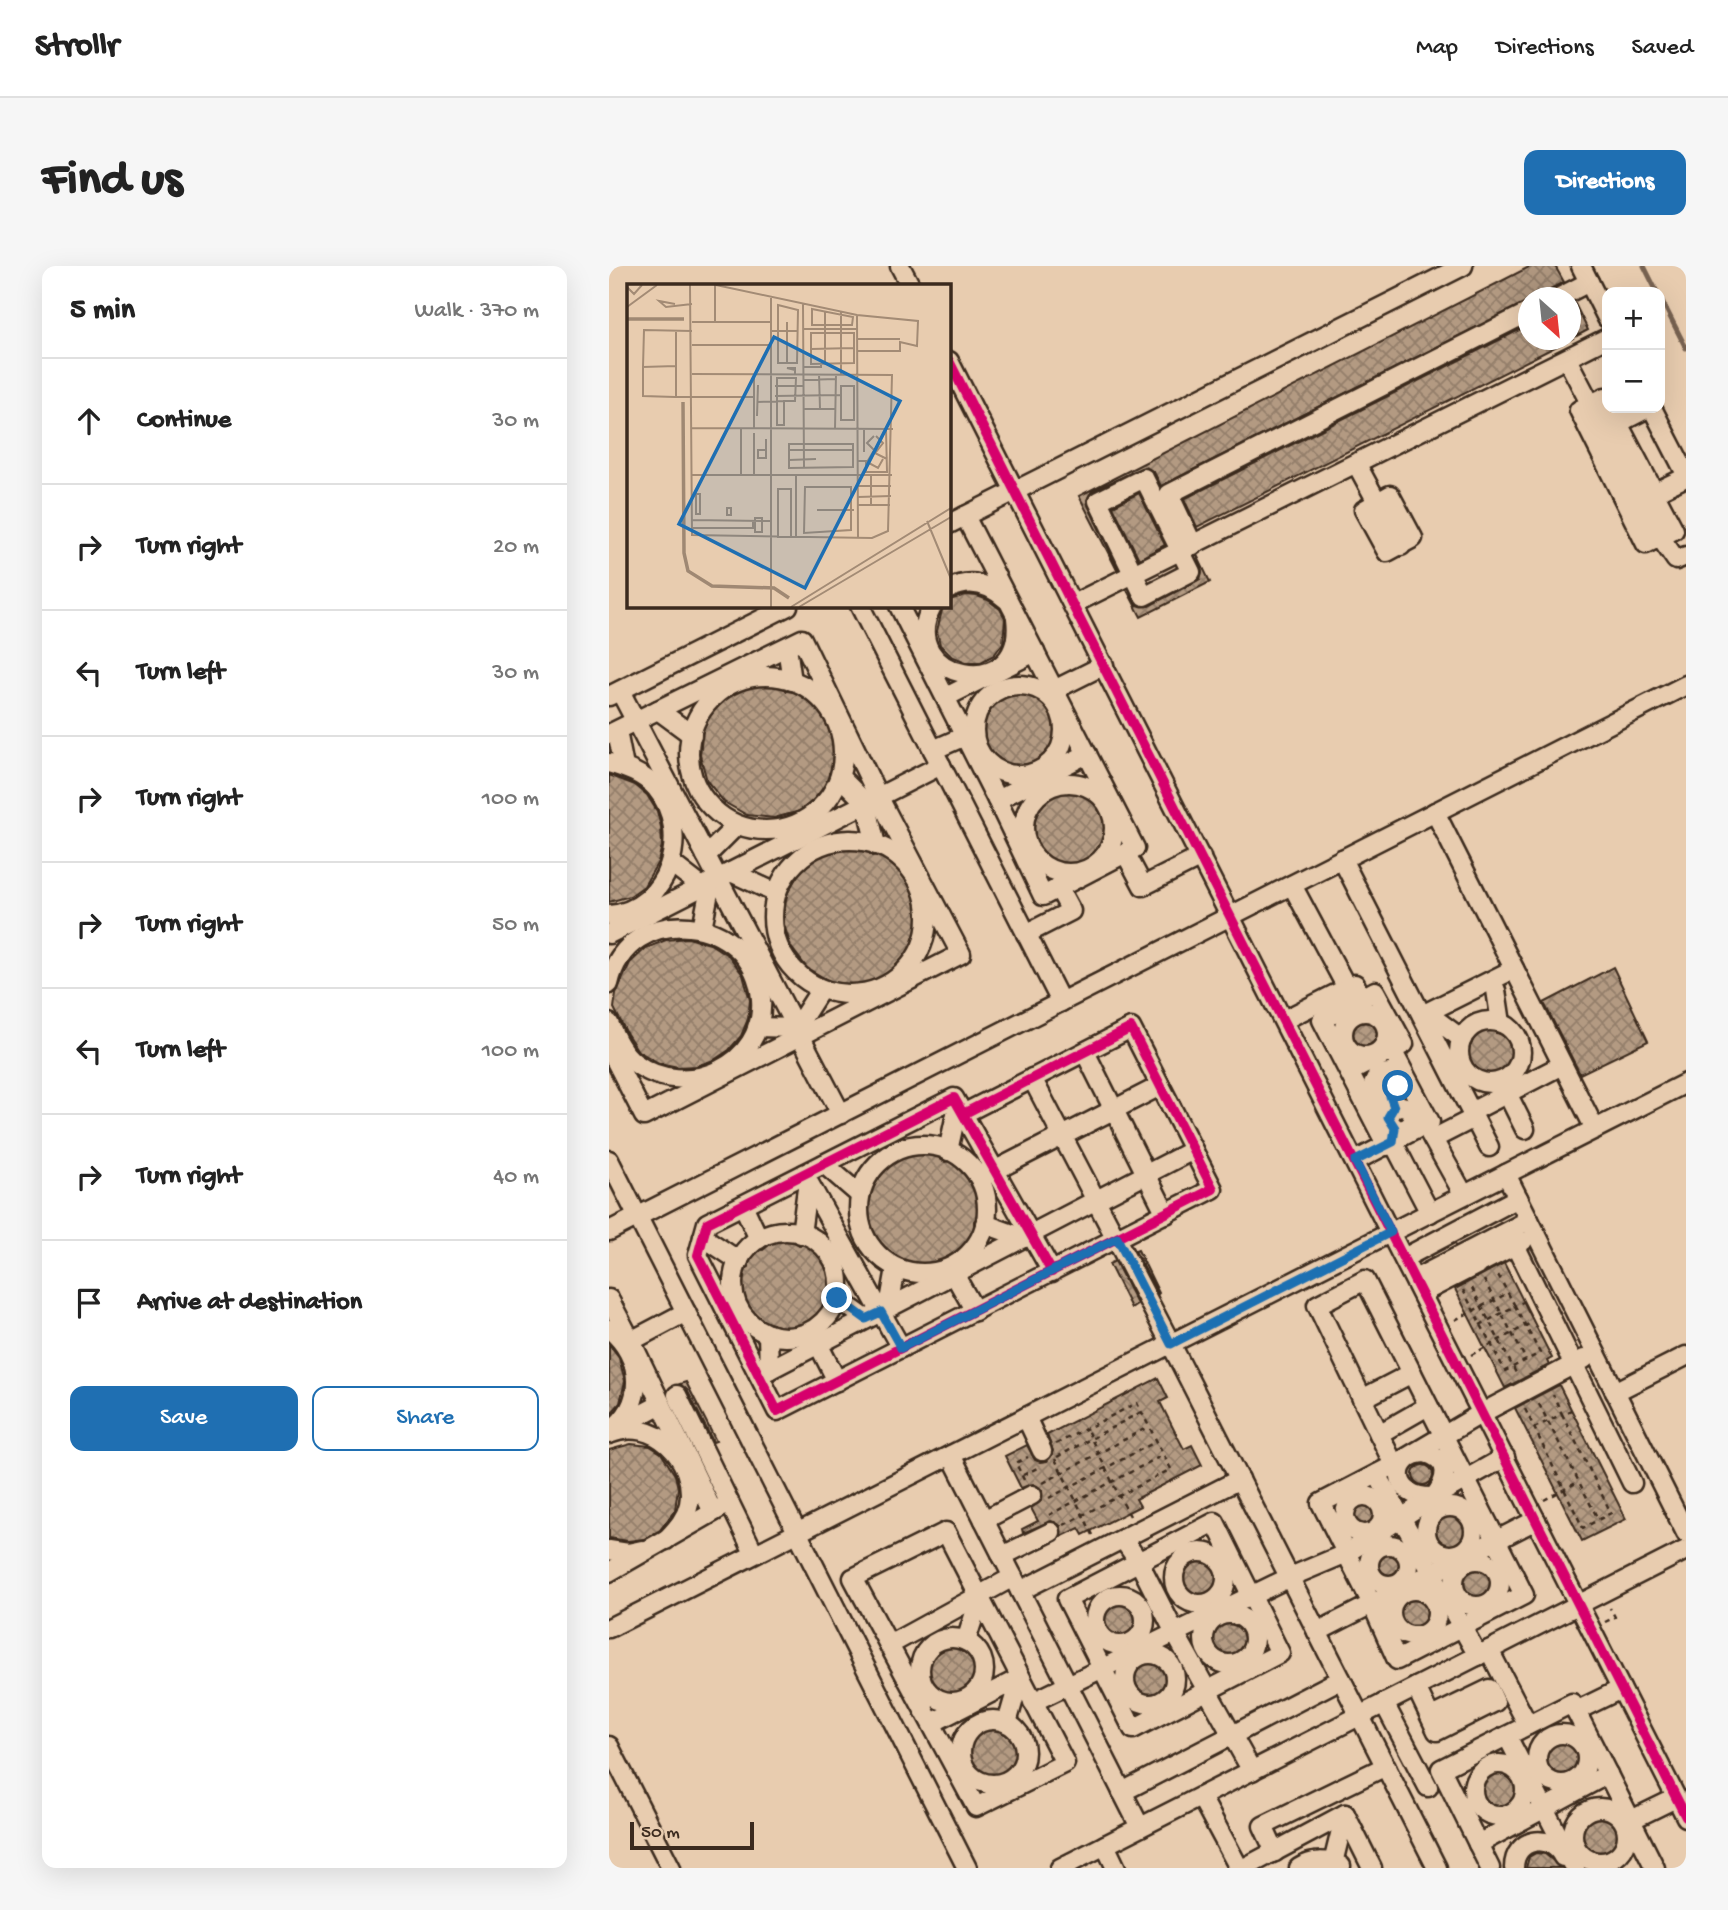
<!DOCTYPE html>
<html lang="en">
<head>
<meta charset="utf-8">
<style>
	body { margin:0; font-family:"Gochi Hand",sans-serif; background:#f6f6f6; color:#222 }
	.controls { position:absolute; right:21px; top:21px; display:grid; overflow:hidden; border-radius:14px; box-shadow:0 7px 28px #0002 }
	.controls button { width:63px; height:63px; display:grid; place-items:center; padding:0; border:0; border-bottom:2px solid #e0e0e0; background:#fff; color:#222; font:35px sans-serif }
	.compass { position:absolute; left:909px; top:21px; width:63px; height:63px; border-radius:50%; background:#fff; box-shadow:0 7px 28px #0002; rotate:153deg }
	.scale { position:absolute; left:21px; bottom:18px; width:124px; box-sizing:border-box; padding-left:7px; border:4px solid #3b2a1e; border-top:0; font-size:19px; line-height:24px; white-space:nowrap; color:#3b2a1e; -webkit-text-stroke:5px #e8ccaf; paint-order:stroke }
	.stop { position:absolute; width:21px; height:21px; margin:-16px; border:5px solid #1f6fb2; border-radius:50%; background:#fff }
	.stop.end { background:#1f6fb2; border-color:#fff; box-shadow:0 2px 7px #0008 }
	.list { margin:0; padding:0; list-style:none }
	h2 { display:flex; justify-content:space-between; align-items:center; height:91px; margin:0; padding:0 28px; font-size:30px }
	h2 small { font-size:23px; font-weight:400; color:#767676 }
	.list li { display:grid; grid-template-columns:46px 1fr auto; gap:21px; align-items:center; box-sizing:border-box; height:126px; padding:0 28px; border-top:2px solid #e0e0e0 }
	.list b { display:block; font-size:26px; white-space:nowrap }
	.list em { font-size:23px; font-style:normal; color:#767676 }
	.actions { display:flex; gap:14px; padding:21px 28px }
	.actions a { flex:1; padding:16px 0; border:2px solid #1f6fb2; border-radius:14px; text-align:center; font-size:24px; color:#1f6fb2 }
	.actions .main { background:#1f6fb2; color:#fff }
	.icon { flex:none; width:38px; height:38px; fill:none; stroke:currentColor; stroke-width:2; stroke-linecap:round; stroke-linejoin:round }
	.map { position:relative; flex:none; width:1077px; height:1602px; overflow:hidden; border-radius:14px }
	header { display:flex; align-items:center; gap:42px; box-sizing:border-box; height:98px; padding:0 35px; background:#fff; border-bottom:2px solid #e0e0e0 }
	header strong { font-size:33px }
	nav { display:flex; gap:38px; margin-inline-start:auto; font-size:24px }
	.intro { display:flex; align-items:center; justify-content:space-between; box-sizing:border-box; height:168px; padding:0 42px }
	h1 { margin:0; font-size:49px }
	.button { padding:18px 32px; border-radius:14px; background:#1f6fb2; color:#fff; font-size:24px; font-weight:700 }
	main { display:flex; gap:42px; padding:0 42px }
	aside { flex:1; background:#fff; border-radius:14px; box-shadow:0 7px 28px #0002 }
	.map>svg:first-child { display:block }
</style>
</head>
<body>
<header>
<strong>Strollr</strong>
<nav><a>Map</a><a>Directions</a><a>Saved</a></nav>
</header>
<div class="intro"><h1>Find us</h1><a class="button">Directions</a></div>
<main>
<aside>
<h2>5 min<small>Walk · 370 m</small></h2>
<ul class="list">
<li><svg class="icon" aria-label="ahead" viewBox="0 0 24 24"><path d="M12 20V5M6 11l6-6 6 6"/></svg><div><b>Continue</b></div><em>30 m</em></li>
<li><svg class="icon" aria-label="right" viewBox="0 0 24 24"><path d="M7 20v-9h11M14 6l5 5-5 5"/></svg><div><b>Turn right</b></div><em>20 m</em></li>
<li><svg class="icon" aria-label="left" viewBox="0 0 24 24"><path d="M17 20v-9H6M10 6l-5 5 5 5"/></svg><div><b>Turn left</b></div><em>30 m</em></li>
<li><svg class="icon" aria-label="right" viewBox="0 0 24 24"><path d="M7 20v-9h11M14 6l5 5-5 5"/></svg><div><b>Turn right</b></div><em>100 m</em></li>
<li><svg class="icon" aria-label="right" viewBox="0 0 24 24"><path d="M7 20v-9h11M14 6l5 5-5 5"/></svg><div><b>Turn right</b></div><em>50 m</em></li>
<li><svg class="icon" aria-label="left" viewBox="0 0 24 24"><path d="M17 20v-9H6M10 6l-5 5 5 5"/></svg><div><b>Turn left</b></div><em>100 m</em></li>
<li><svg class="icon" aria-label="right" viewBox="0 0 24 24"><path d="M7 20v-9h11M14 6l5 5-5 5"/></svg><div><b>Turn right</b></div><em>40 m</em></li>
<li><svg class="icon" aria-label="arrive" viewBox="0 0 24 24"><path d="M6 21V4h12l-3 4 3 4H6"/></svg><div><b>Arrive at destination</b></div></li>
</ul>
<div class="actions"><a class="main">Save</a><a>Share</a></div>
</aside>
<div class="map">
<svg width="1077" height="1602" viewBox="0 0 1077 1602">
	<defs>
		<pattern id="building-cross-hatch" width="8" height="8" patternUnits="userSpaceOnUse" patternTransform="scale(1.75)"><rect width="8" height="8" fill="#b39a82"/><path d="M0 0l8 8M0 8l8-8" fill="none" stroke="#937e6a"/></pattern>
	</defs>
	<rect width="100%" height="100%" fill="#e8ccaf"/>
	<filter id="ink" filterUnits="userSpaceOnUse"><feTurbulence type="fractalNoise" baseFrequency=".0143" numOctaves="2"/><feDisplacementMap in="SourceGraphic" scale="14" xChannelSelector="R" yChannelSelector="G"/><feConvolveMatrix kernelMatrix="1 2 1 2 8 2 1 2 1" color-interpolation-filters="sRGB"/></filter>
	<g filter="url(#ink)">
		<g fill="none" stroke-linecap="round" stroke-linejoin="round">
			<!-- stream -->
			<g stroke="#776251" stroke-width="5">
				<path d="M1035 0 1048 26"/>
				<path d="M1051 31 1077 82"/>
			</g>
		</g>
		<!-- building -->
		<g fill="url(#building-cross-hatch)" stroke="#3b2a1e" stroke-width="2">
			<path d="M922 0H946L955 16 943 22 938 32H920V35L552 220 545 206 535 201 483 225 478 234 479 239 509 303 508 304 470 230Z"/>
			<path d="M965 36 979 64 962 73V38Z"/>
			<path d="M920 59V74H960L588 261 575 233Z"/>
			<path d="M530 227 556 279 530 293 504 240Z"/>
			<path d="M588 289 601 316 532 351 518 324 528 339 540 340 591 313 593 306Z"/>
			<path d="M357 329 368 330 379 334 391 343 396 352 394 377 385 389 372 396H357L342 390 331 379 328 365 334 340H340V334Z"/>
			<path d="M154 414 172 417 178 425 185 426 191 423 205 431 214 442 229 478 226 501 220 507V514L212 528 191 545 165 552 138 549 115 536 98 515 91 489 94 462 107 439 128 422Z"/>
			<circle cx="411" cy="465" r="40"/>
			<path d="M0 509 26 519 38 529 48 545 52 561 53 579 49 596 35 620 21 630 0 636Z"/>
			<path d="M458 522 470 523 482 528 488 533 502 560 500 574 495 586 457 604 443 600 431 592 423 580 420 566 421 554 426 542 434 532 445 525Z"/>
			<path d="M238 581 257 583 263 590 273 589 288 597 308 629 312 644 309 671 296 694 275 711 249 719 222 716 198 702 182 681 174 655 178 628 191 605 212 588Z"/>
			<path d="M79 672 101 678 120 690 134 709 141 734 139 753 132 770 120 784 105 794 87 800 69 801 50 797 29 785 18 768 5 742 7 727 21 697 37 682 57 674Z"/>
			<path d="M1004 701 1039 775 971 808 935 737Z"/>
			<path d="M754 747 767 750 777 768 775 775 751 788 741 783 735 770 738 757 748 749Z"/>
			<path d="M881 757 887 767 894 768 900 765 902 767 909 784 904 803 898 809H890L884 814 877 815 859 807 853 798 851 788V784L858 783 862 779 864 774 861 764 869 760Z"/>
			<path d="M309 884 328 885 331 893 336 896 347 893 360 904 370 920 374 939 373 947 365 955V961L368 966 363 978 348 993 329 1002 308 1003 298 1001 294 993 288 991 281 993 271 986 259 969 254 948V940L260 936 262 930 259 921 263 912 275 898 291 888Z"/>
			<path d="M174 970 181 971 190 979 203 977 214 987 222 1000 226 1015 225 1021 219 1025 217 1030 220 1040 217 1047 206 1057 198 1058 189 1066 172 1067 164 1058 158 1057 152 1060 142 1053 133 1039 129 1023 130 1007 140 1001V989L145 983 154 984 159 980 161 973Z"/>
			<path d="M529 984 550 1027 549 1028 526 985Z"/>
			<path d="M506 995 528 1038 522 1042 500 998Z"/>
			<path d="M895 997 943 1092 938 1095 940 1099 896 1122 846 1023Z"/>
			<path d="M0 1079 10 1092 16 1115 11 1137 0 1150Z"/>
			<path d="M549 1112 559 1132 551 1136 565 1164 575 1183 583 1179 593 1199 527 1233 531 1240 474 1269 470 1262 452 1271V1260L442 1255 414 1267 413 1263 429 1255 422 1242 433 1234V1224L424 1218 412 1222 396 1190 418 1179 426 1194 431 1196 438 1195 444 1185 438 1169Z"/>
			<path d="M77 1116 107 1175 104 1176 78 1124 71 1118Z"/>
			<path d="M950 1119 1017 1253 973 1275 906 1142Z"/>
			<path d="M22 1178 41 1180 52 1187 66 1209 69 1222 66 1244 51 1264 35 1273 19 1275 0 1272V1184Z"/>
			<circle cx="814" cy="1209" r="10"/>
			<path d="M753 1231 768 1238 772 1251 750 1266 739 1256 737 1245 743 1236Z"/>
			<circle cx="841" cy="1264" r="21"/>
			<circle cx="780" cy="1299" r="17"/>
			<circle cx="591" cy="1312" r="23"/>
			<circle cx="869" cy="1317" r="21"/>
			<path d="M809 1327 820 1333 824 1339 825 1352 823 1358 813 1367 799 1368 793 1365 785 1356 784 1342Z"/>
			<circle cx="511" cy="1354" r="23"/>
			<path d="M626 1350 637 1356 641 1363 643 1378 635 1390 622 1396 615 1395 603 1388 599 1381 598 1366 599 1363Z"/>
			<path d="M346 1375 348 1382 353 1386 366 1385 373 1402 368 1421 341 1433 331 1431 323 1425 317 1417 315 1398 325 1382 332 1377Z"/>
			<circle cx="541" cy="1414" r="23"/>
			<path d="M377 1457H387L389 1464 396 1468 406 1465 411 1474 414 1483 413 1492 404 1508 387 1515 369 1511 362 1505 355 1488 361 1469 368 1462Z"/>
			<circle cx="953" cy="1493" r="23"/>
			<circle cx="890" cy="1524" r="23"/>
			<circle cx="990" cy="1569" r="24"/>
			<path d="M927 1587 936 1588 953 1602H917L920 1591Z"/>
		</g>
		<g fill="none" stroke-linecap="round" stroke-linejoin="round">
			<!-- minor casing -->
			<g stroke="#3b2a1e" stroke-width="23">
				<g id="minor">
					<path d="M291 0 301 19"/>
					<path d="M972 0 998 52"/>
					<path d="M949 32 980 16"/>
					<path d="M958 93 1051 271 1067 294 1077 290"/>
					<path d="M340 95 1077 1551"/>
					<path d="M998 136 996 131 970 144 1037 278 1065 264 1001 142"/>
					<path d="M1043 142 1077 208"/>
					<path d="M998 163 1039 142"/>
					<path d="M747 197 792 280"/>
					<path d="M535 212 582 306 535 330 489 235Z"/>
					<path d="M781 229 804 272 778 286 755 244Z"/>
					<path d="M1036 231 1077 211"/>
					<path d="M340 258 854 0"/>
					<path d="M584 279 560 228 920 46"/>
					<path d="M340 323C361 312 381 318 398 334"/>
					<path d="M464 338 998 72"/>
					<path d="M251 340 452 736"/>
					<path d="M290 340 388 534 434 630 526 582 356 250"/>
					<path d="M323 340C284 413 418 442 407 352"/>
					<path d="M178 381 183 415"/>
					<circle cx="157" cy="487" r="77"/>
					<circle cx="410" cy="464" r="45"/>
					<path d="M445 424 495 399"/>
					<path d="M11 425 232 848"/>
					<path d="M0 430 179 340"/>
					<path d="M337 431 426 386"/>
					<path d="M49 444 83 469"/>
					<path d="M8 465 15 501"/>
					<path d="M0 468 193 373 269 530 352 688 35 850 0 782"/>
					<path d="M324 484 356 470"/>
					<path d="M0 497C17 502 35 508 47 522 84 566 60 644 0 649"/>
					<path d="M231 511 257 537 267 579"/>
					<circle cx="460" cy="562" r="45"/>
					<path d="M388 534 478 488"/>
					<path d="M826 546 986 863"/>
					<circle cx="241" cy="651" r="77"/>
					<path d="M517 588 534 620 592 591"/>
					<path d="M97 590 128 559"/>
					<path d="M733 593 880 881"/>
					<path d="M62 597 93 621"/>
					<path d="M122 606 167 627"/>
					<path d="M683 619 738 722"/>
					<path d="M93 662 102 616"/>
					<path d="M0 668 332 499"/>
					<path d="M417 668 462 645 449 621"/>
					<path d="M0 718C18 633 145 646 152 733 157 799 77 835 26 797 13 787 6 772 0 757"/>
					<path d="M887 724 892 757"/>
					<circle cx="756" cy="768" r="22"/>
					<path d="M818 747 853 773"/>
					<path d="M813 749 905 703"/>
					<path d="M675 754 746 718 747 720"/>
					<circle cx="881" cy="786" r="31"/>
					<path d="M148 761 187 762 212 723"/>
					<path d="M476 786 557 948"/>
					<path d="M741 806 795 778 766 725 713 754 778 880"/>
					<path d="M423 812 562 1078 828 1602"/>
					<path d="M894 819 916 863"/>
					<path d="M770 829 782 830 788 824 787 812 781 807 769 808 764 819 770 829 767 843 778 848"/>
					<path d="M862 846 953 799"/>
					<path d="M354 848 522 762 604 923 168 1145 89 989 98 957 345 832 443 1006"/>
					<path d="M807 854 816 859 855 929"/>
					<path d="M786 862C795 865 802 862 805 852L800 842 789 839 780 847V855L786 862 784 876 821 947"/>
					<path d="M824 873 865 852"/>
					<circle cx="314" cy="943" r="64"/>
					<path d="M339 885 349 839"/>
					<path d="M0 894 358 1602"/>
					<path d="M746 895 821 856 783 784"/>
					<path d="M215 898 251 929"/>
					<path d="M195 908 292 1082"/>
					<path d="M897 908 1077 1267"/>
					<path d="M377 909 551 820"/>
					<path d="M134 939 150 973"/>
					<path d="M376 958 415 972"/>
					<path d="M0 965 1077 419"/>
					<circle cx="177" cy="1018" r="53"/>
					<path d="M192 968 199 915"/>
					<path d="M94 971 130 995"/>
					<path d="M906 979 1023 1217"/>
					<path d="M795 992 909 932"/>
					<path d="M345 1008 366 1045"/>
					<path d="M806 1013 920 954"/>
					<path d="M756 1014 915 1329 788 1394 763 1338 712 1237 785 1199 708 1039Z"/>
					<path d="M813 1027 914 975"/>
					<path d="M228 1032 257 1053"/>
					<path d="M0 1033 22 1075 77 1046"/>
					<path d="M280 1041 287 1002"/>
					<path d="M0 1063C34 1090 38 1139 0 1165"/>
					<path d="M159 1068 160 1104"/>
					<path d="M204 1068 228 1115"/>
					<path d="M22 1075 104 1246"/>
					<path d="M150 1109 584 884"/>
					<path d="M1006 1126 1077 1090"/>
					<path d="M68 1129 145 1287"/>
					<path d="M753 1133 803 1107"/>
					<path d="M417 1151 433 1185"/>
					<path d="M9 1161 52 1138"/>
					<path d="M0 1168C44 1149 88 1193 80 1238 77 1253 67 1263 57 1274"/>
					<path d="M770 1168 819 1140"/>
					<path d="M816 1187C843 1194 838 1214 825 1231 780 1233 782 1188 816 1187Z"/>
					<path d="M342 1189 531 1561"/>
					<path d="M785 1199 873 1147 975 1093"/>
					<path d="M768 1208 869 1390"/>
					<circle cx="755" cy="1249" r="19"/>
					<circle cx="841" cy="1265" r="24"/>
					<path d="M375 1254 423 1229"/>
					<path d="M606 1256 671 1387 524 1463 458 1333Z"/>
					<path d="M337 1266 456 1497 367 1541 244 1312Z"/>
					<path d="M514 1273 530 1296 566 1367 643 1505"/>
					<circle cx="780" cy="1299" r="20"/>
					<path d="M0 1284 19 1287 33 1284"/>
					<circle cx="591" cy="1312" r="26"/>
					<path d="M393 1290 442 1266"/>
					<circle cx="868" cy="1317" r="23"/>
					<path d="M0 1306 115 1240"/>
					<circle cx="805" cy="1347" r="23"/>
					<path d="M411 1325 631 1213"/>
					<circle cx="511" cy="1354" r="25"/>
					<circle cx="620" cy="1373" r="25"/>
					<path d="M0 1362 1077 817"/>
					<path d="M708 1366 927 1254"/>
					<circle cx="343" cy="1404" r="32"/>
					<path d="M357 1375 371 1331"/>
					<path d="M280 1379 404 1311"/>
					<path d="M880 1384 919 1459"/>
					<circle cx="541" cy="1413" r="25"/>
					<path d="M807 1421 828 1465 886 1436 880 1423 822 1451"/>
					<path d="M424 1436 681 1311 738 1287 825 1231 896 1191"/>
					<path d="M775 1437 819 1521"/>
					<path d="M967 1445 1012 1423"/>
					<circle cx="384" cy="1486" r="32"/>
					<path d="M323 1457 411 1412"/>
					<path d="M398 1457 411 1412"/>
					<circle cx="953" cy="1493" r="25"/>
					<path d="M898 1470 966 1602"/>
					<path d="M0 1480 62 1602"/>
					<circle cx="890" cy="1524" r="26"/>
					<path d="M513 1526 732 1413"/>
					<path d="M592 1531 630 1602"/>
					<circle cx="991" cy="1569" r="27"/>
					<path d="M1022 1554 1067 1532"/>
					<path d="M869 1578 999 1508"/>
					<path d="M496 1579 507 1602"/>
					<path d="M666 1586 654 1560 777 1500"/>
					<path d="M724 1597 736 1548"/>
					<path d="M451 1602 1077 1284"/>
					<path d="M635 1602 736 1548 763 1602"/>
					<path d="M690 1602C704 1593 717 1594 732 1600"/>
					<path d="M881 1602 832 1503 963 1437 1046 1602"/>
					<path d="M905 1602C905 1572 941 1566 954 1591"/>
				</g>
			</g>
			<!-- path -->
			<g stroke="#3b2a1e" stroke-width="2.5" stroke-dasharray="5 5" stroke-linecap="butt">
				<path d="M908 773 912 771"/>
				<path d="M875 1014 917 1094"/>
				<path d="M863 1022 908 1109"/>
				<path d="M854 1024 896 1105 931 1087 906 1040 914 1036"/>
				<path d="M846 1054 899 1027"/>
				<path d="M871 1059 906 1040 888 1007"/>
				<path d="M862 1089 924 1056"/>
				<path d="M930 1138 989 1253"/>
				<path d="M916 1143 974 1262 1002 1247 953 1148 967 1142"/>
				<path d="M925 1162 953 1148 944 1129"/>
				<path d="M447 1178 528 1137 562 1203 510 1230 477 1162"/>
				<path d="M448 1191 532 1146"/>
				<path d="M446 1193 484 1269"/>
				<path d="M414 1209 430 1201"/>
				<path d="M415 1214 407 1197 419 1191"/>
				<path d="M434 1217 539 1161"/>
				<path d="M440 1232 546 1176"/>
				<path d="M935 1234 969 1216"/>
				<path d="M440 1249 554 1189"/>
				<path d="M455 1259 510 1230 521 1250"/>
				<path d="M996 1356 1006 1351 1001 1342"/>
			</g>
			<!-- minor -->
			<use href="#minor" stroke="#e8ccaf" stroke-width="18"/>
			<!-- cycleway casing -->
			<g stroke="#e8ccaf" stroke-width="15">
				<g id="cycleway">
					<path d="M340 95 1077 1551"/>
					<path d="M354 848 522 762 604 923 168 1145 89 989 98 957 345 832 443 1006"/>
				</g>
			</g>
			<!-- cycleway -->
			<use href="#cycleway" stroke="#d6006c" stroke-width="10"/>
		</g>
	</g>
	<g fill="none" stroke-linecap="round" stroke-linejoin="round" filter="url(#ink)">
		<!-- route -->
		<path stroke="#1f6fb2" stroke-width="9" d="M228 1032 257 1053 272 1046 292 1082 508 972 562 1078 782 966 746 895 784 876 786 862 779 851 785 841 781 830 785 827 789 820"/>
	</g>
	<!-- overview -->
	<g transform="translate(18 18)">
		<rect width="324" height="324" fill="#e8ccaf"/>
		<path fill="none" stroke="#9f8873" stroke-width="3.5" d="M0 35H57M56 118 57 269 61 287 85 302 147 304 162 314"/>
		<path fill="none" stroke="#a38b75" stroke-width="2" d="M63 1 65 251 245 254 261 247 265 91 65 90M89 1 230 31 291 37 290 62 273 58V67H231M0 3 7 10 15 1M48 20 32 17 39 23 65 20M176 20 177 184M151 21 171 26 170 79H151ZM0 23 30 1M185 25 226 33 225 41H185ZM214 27V90M198 28V79M230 31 231 254M65 38H144M88 38V1M160 38V79M176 45H231M49 46V113H127M144 47H171M184 49H227V79L184 80ZM231 55H273M65 61H144M184 65 227 64M49 82 16 83 17 46 65 47M16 83V112L48 113M176 83H194V79M168 86 160 84H168V90M192 90 193 125M150 94H169L168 117H157V141H150ZM176 96 209 95M148 102H176M214 102H227V136H214ZM148 112 214 111M130 118 157 117M176 125H209M130 132 131 101M65 144 266 145M127 145V90M208 145 209 90M127 149V191M247 152 240 159 249 168 256 159 249 152M139 155V174H131V166H139M162 160H226V183L162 184ZM162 166H226M237 168V145M256 175 251 184 240 178 246 168 260 175M162 176 189 175M231 177H239V188H260L259 145M64 191H265M114 191V145M244 191V221M231 202H264M178 203H224V246L177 249ZM69 210H73V230H69ZM231 213 264 212M231 221H263M100 224H104V231H100ZM190 226H227M128 234H135V248H128ZM64 236 144 237M300 237 324 295M64 244H126V237M151 254V205H164V254M169 254V192M144 323V14M164 323 324 224M172 323 324 233"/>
		<path fill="#1f6fb2" fill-opacity="0.15" stroke="#1f6fb2" stroke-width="3.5" d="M147 53 273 117 178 304 52 240Z"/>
		<rect width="324" height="324" fill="none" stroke="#3b2a1e" stroke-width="3.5"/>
	</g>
</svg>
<div class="controls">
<button>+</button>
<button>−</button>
</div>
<svg class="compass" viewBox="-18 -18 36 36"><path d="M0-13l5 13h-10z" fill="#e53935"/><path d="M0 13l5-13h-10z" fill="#767676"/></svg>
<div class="scale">50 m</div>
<div class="stop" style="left:789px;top:820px"></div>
<div class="stop end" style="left:228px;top:1032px"></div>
</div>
</main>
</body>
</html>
